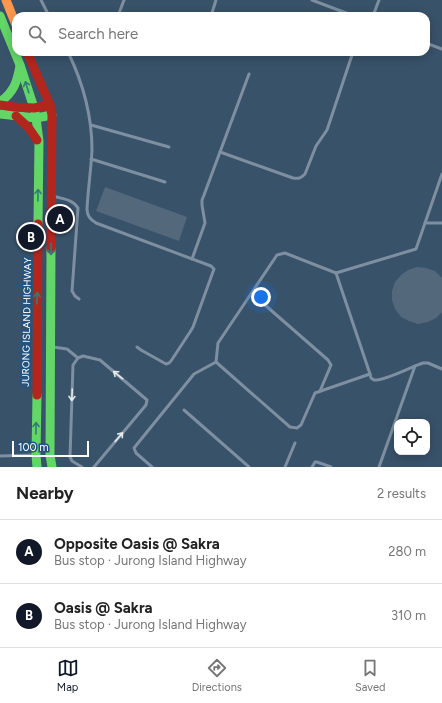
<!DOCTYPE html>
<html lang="en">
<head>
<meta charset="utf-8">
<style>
	body { margin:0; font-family:Figtree,sans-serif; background:#f2f2f2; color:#222 }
	.controls { position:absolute; right:12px; bottom:12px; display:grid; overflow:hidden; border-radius:8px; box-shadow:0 2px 10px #0003 }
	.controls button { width:36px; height:36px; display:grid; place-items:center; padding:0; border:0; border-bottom:1px solid #e0e0e0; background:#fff; color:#222; font:20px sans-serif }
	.scale { position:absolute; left:12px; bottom:10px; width:77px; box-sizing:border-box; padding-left:4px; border:2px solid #fff; border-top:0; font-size:11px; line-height:14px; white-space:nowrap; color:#fff; -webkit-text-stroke:3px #23537e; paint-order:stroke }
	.you { position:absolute; left:261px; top:297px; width:14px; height:14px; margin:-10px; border:3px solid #fff; border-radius:50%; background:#1a73e8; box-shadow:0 0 0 6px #1a73e833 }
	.badge { display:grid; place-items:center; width:26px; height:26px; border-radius:50%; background:#111827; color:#fff; font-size:13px; font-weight:700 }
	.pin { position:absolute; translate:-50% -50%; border:2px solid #fff; box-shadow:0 1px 4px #0006 }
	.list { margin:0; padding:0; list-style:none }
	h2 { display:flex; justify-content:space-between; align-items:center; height:52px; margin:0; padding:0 16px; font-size:17px }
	h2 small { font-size:13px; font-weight:400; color:#767676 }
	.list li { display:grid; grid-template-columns:26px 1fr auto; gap:12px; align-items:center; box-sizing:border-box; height:64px; padding:0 16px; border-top:1px solid #e0e0e0 }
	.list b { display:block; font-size:15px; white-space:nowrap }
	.list p { margin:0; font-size:13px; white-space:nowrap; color:#767676 }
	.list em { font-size:13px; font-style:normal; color:#767676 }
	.icon { flex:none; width:22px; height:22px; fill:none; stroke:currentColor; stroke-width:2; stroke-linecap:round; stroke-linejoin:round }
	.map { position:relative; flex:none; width:442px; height:467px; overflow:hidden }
	.search { position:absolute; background:#fff; box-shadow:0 2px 10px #0003; left:12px; right:12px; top:12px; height:44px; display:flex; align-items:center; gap:10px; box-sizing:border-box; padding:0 14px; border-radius:12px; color:#767676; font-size:15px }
	.sheet { height:180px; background:#fff }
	nav { display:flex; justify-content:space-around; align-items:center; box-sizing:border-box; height:56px; border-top:1px solid #e0e0e0; background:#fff; font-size:11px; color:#767676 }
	nav a { display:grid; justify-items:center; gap:2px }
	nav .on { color:#111827 }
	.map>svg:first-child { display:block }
</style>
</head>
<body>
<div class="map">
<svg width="442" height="467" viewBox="0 0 442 467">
	<rect width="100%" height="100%" fill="#385269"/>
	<!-- building -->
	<g fill="#53687b">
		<path d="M105 187 187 217 179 241 96 211Z"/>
		<path d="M417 267 426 268 435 271 442 278V312L436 318 428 322 418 324 409 321 401 317 395 309 392 300V291L395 282 401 275 408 270Z"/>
	</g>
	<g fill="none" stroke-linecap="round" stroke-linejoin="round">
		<!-- lane -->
		<g stroke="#7d8fa0" stroke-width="3">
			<path d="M41 0 49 16"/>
			<path d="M312 0 354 16"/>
			<path d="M118 16 124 0"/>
			<path d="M211 16 216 0"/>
			<path d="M373 16 379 0"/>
			<path d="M426 43 442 49"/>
			<path d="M68 52C83 83 92 116 92 150 91 170 88 189 87 209 87 216 90 219 96 223L211 266 214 269 193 327 190 332 171 361 169 363 166 364 141 350 137 347"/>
			<path d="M91 125 169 147"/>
			<path d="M220 152 293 178C299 179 301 178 305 174L316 146 327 130 353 52"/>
			<path d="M91 159 165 182"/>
			<path d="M53 196C62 199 73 199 78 208L72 291 75 296 79 299"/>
			<path d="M425 223H442"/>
			<path d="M192 259 205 223 202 205V200L204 195 249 74"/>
			<path d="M336 273 370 374 371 378 374 380C385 381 410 367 423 363H428L442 369"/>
			<path d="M265 305 328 360 331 365 320 391"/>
			<path d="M53 347 67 349 78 358"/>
			<path d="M216 362 218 343 277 255 285 253 336 273 416 249 442 174"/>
			<path d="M216 362 290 427 297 428 301 425 315 393 370 374"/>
			<path d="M184 410 249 467"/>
			<path d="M0 456 34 455"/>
			<path d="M82 467 72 461 70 457 73 365 78 358 83 356 100 360 147 400 146 405 94 467"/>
			<path d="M152 467 136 453 134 448 194 374 216 362"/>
			<path d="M285 467 295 443"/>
			<path d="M312 467 315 462H317L331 467"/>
			<path d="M379 467 415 366"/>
		</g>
		<!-- fast -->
		<g stroke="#63d668" stroke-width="9">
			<path d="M0 16 20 65 34 108 36 118 39 141 38 224"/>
			<path d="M0 102C14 92 17 82 20 66"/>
			<path d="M0 114 36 118 52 115"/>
			<path d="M51 249 50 455 52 467"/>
			<path d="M37 395 36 455 37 467"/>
		</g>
		<!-- slow -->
		<path stroke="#ff974d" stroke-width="9" d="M6 0 16 25"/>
		<!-- jam -->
		<g stroke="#b3261e" stroke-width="9">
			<path d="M27 52 50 105 52 115 51 249"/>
			<path d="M0 105 14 107 34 108 50 105"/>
			<path d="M16 116 28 127 37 140"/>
			<path d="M37 395 38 224"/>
		</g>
	</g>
	<!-- one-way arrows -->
	<defs><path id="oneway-shaft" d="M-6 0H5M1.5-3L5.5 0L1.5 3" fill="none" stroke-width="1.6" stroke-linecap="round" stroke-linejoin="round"/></defs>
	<g stroke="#367a77">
		<use href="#oneway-shaft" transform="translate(27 87) rotate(-108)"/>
		<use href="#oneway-shaft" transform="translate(38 195) rotate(-89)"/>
		<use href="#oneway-shaft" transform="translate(51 249) rotate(90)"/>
		<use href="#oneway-shaft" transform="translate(37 298) rotate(-89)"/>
		<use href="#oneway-shaft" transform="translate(36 428) rotate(-89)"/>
	</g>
	<g stroke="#e5e9ec">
		<use href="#oneway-shaft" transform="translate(118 375) rotate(-141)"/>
		<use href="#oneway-shaft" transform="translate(72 395) rotate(92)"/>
		<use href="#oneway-shaft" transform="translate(119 437) rotate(-50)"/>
	</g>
	<g text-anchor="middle" stroke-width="4" stroke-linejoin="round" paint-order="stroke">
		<!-- street labels -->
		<g font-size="10" fill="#fff" stroke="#23537e">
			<text transform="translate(26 322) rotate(-89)" y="4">JURONG ISLAND HIGHWAY</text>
		</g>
	</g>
</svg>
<div class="controls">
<button><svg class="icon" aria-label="locate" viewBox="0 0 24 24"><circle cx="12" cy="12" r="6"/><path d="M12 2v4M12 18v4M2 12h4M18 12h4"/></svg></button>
</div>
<div class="scale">100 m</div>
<div class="you"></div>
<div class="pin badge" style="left:60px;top:219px">A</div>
<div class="pin badge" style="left:31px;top:237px">B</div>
<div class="search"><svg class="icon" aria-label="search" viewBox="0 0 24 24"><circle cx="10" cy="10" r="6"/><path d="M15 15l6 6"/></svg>Search here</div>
</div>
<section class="sheet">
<h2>Nearby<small>2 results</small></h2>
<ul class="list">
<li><span class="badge">A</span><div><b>Opposite Oasis @ Sakra</b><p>Bus stop · Jurong Island Highway</p></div><em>280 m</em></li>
<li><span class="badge">B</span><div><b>Oasis @ Sakra</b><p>Bus stop · Jurong Island Highway</p></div><em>310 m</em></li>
</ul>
</section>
<nav>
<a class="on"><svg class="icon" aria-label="map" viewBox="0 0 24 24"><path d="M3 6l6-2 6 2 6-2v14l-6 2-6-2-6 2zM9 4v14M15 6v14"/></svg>Map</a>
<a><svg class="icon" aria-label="directions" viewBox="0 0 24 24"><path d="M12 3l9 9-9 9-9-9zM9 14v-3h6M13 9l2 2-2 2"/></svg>Directions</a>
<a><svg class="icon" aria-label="saved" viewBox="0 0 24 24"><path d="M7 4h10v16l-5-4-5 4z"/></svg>Saved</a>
</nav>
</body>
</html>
